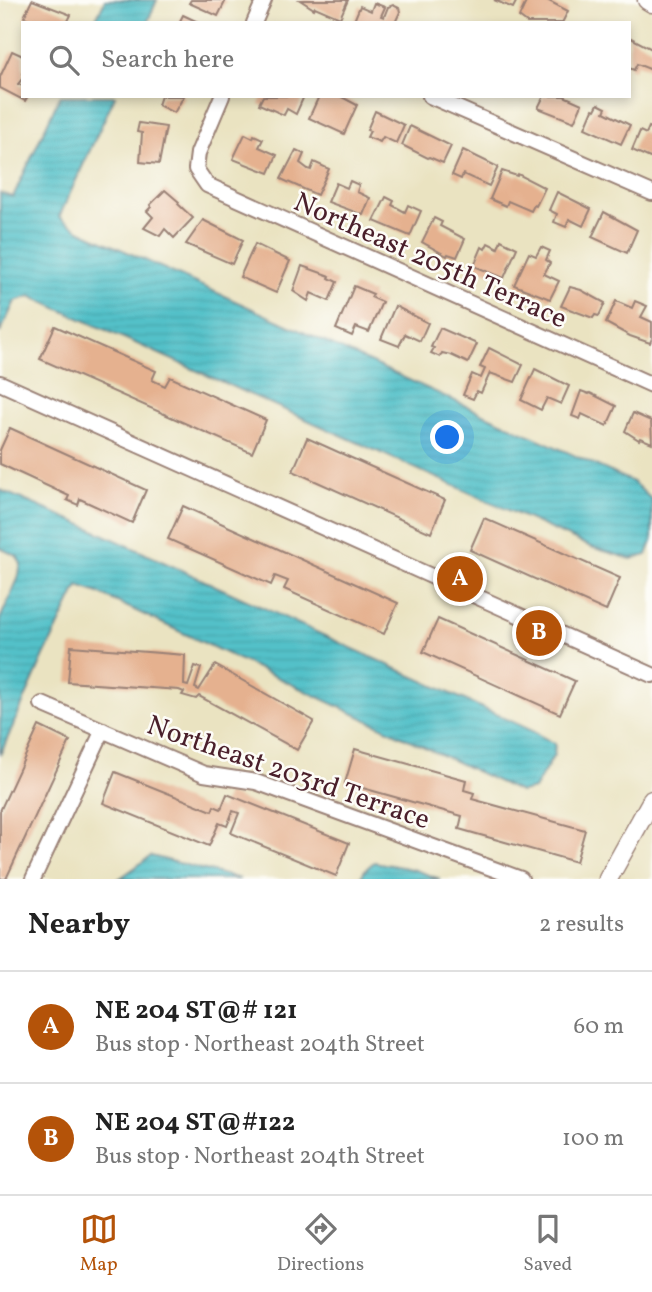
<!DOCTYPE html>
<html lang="en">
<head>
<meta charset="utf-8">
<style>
	body { margin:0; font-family:Vollkorn,serif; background:#f2f2f2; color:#222 }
	.you { position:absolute; left:448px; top:438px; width:24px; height:24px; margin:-18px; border:5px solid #fff; border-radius:50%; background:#1a73e8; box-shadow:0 0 0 10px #1a73e833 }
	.badge { display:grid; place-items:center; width:46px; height:46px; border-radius:50%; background:#b45309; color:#fff; font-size:23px; font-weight:700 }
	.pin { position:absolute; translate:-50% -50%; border:4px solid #fff; box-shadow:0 2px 7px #0006 }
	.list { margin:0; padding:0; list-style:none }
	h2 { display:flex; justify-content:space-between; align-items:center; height:91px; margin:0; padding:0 28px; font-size:30px }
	h2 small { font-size:23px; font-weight:400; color:#767676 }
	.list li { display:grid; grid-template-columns:46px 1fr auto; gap:21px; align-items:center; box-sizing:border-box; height:112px; padding:0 28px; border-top:2px solid #e0e0e0 }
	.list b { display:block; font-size:26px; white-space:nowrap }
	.list p { margin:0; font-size:23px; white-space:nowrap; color:#767676 }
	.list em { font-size:23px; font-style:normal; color:#767676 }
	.icon { flex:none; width:38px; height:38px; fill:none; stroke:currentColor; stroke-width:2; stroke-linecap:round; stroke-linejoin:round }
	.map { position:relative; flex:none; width:652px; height:879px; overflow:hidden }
	.search { position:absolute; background:#fff; box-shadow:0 4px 10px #0003; left:21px; right:21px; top:21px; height:77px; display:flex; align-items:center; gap:18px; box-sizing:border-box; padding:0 24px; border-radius:0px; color:#767676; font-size:26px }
	.sheet { height:315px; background:#fff }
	nav { display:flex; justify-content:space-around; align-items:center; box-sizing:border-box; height:98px; border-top:2px solid #e0e0e0; background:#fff; font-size:19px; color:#767676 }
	nav a { display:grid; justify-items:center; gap:4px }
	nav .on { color:#b45309 }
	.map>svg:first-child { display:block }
</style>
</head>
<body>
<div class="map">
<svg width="652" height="879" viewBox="0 0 652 879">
	<defs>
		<pattern id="water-rules" width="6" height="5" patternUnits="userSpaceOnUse" patternTransform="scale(1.75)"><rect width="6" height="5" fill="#53c1c9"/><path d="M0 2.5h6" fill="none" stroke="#4aa5ad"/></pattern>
	</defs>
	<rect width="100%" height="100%" fill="#fdfcf7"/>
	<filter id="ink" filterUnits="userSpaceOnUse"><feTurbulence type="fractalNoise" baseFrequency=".0143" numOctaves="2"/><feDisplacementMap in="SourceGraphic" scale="14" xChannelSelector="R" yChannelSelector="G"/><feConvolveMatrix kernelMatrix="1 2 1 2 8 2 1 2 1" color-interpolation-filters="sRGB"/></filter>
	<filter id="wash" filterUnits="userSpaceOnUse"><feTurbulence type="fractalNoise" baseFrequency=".00686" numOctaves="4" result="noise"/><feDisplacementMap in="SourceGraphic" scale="28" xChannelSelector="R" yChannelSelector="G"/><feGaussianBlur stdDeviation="1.57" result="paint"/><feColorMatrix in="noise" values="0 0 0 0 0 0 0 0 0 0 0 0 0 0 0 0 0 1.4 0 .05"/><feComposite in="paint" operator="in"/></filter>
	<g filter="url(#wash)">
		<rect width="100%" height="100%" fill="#eae3c1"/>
		<!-- water -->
		<g fill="url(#water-rules)" stroke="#4e707a" stroke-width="2">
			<path d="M105 0H157L147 23H94Z"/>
			<path d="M60 96H115L59 217 81 231 633 482 652 500V541L647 555 631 559 591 547 30 296 15 301 0 333V193L13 197Z"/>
			<path d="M0 490 85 526 528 729 555 744 554 755 534 789 520 792 96 592 78 586 44 656 0 755V619L18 579 21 564 17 556 0 548Z"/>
			<path d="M151 856 240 879H119Z"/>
			<path d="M374 862 412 869 440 879H360L365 870Z"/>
		</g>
		<g id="blocks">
			<!-- building -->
			<g fill="#e5b18f">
				<path d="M32 0 71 15 67 23H25L27 18 24 17Z"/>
				<path d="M191 0H226L218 16 189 3Z"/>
				<path d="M300 0H348L340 18 315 7 314 9Z"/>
				<path d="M494 0H517L513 8Z"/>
				<path d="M527 0H547L568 11 562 23H527L519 17Z"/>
				<path d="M374 3 385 7 381 16 384 17 388 7 393 5 399 8 400 12 395 23H353L360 6 371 11Z"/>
				<path d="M183 15 200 23H179Z"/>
				<path d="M629 37 652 49V70L637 64 634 70 629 68Z"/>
				<path d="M12 51 23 56V78L18 84 23 86V96H28L25 101 0 88V77Z"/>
				<path d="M161 96H184L174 113 158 105Z"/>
				<path d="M263 96H304L296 114 287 109 284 115 259 104Z"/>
				<path d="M319 96H340L357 105 344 134 309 118Z"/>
				<path d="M544 96H564L582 104 574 122 538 108Z"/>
				<path d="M598 104 606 108 604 112 630 125 621 144 585 128 593 109 595 110Z"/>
				<path d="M375 111 404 125 396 143 383 137 380 142 367 137 370 131 367 130Z"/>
				<path d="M139 123 166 127 159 164 140 162 142 133 137 132Z"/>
				<path d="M410 126 451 146 443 163 429 157 428 158 402 145Z"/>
				<path d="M649 127 652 128V158H650L632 150 640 131 646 134Z"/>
				<path d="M245 134 253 138 254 135 263 139 259 147 277 155 269 173 233 159Z"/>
				<path d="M296 150 304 154 300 163 308 169 311 170 314 162 329 169 317 195 281 179Z"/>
				<path d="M463 150 498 167 489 186 463 174 461 179 452 175Z"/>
				<path d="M502 171 517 176 518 174 545 188 536 206 534 205 531 211 508 201 506 206 490 199Z"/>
				<path d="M350 181 359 185 357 192 370 198 363 215 328 202 336 183 347 188Z"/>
				<path d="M165 190 179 202 178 204 193 218 174 238 165 229 160 236 144 228 153 217 147 211 151 207 150 205Z"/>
				<path d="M557 192 591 209 583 226 569 219 566 227 554 222 557 214 549 210Z"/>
				<path d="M386 197 394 201 392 205 405 212 408 205 421 211 410 236 374 221Z"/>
				<path d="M604 212 637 230 627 253 592 237Z"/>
				<path d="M434 218 442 222 440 226 465 239 457 257 448 254 447 256 422 242Z"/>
				<path d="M203 220 243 240 232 264 186 244Z"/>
				<path d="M501 240 517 248 504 278 474 266 482 247 485 249 488 243 498 248Z"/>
				<path d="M255 244 290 261 276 293 240 277Z"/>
				<path d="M541 247 550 251 546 260 550 263 544 274 559 281 550 299 514 285 529 253 536 256Z"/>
				<path d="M302 266 330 276 329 278 337 282 329 301 311 293 308 301 293 291Z"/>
				<path d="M354 286 373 294 371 297 382 302 369 332 356 327 352 336 336 329Z"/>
				<path d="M570 287 581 290 605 303 599 316 595 315 593 318 561 306Z"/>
				<path d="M616 301 632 308 635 301 647 306 641 317 652 322V338L650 343 630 336 606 323Z"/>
				<path d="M395 306 428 323 420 341 405 334 399 346 381 339Z"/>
				<path d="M55 326 156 371 152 380 165 386 170 377 266 420 252 453 40 359Z"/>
				<path d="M440 328 477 344 468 363 451 355 442 353 440 357 431 353 434 348 431 347Z"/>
				<path d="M489 348 523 365 515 382 490 373 481 393 477 391 473 399 463 395 472 374 481 378 485 369 480 367Z"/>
				<path d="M535 369 569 386 561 404 547 398 541 410 521 400Z"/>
				<path d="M581 391 589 394 590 393 616 406 607 426 582 414 580 419 572 416Z"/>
				<path d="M633 413 651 421 652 443 640 438 639 440 625 431Z"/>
				<path d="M10 428 146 490 132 523 80 499 78 505 67 500 69 496 0 464V450Z"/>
				<path d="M307 438 445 500 431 533 293 471Z"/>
				<path d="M183 506 398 603 384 634 284 589 288 581 275 576 271 585 168 539Z"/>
				<path d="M484 518 620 578 606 611 470 550Z"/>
				<path d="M438 619 575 681 560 714 423 652Z"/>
				<path d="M71 646 185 655 184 685 188 686 195 666 201 668 195 688 199 690 215 665 314 721 297 750 199 696 196 699 182 695 184 692 179 690 68 682Z"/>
				<path d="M39 726 70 741 6 879H2L0 878V811Z"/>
				<path d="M355 749 466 780 464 790 474 793 472 799 585 830 576 862 459 829 462 816 345 783Z"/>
				<path d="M115 772 212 811 214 806 221 809 227 794 349 843 336 876 231 833 239 813 233 811 227 826 219 823 209 846 103 803Z"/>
			</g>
		</g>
	</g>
	<g filter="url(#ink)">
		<use href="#blocks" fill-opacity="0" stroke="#9a8176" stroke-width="2"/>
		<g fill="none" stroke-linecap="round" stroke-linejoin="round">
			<!-- minor casing -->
			<g stroke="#9a8176" stroke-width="18">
				<g id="minor">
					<path d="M254 23 264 0"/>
					<path d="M222 96 198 153 196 169 207 185 652 385"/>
					<path d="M430 96 652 193"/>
					<path d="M0 383 652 675"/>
					<path d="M42 704 204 774 256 782 521 879"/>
					<path d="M33 879 103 730"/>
				</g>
			</g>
			<!-- tertiary casing -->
			<g stroke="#9a8176" stroke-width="21">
				<g id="tertiary">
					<path d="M647 0 652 3"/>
					<path d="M608 879 652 800"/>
				</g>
			</g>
			<!-- minor -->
			<use href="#minor" stroke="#fff" stroke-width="14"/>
			<!-- tertiary -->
			<use href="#tertiary" stroke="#fff" stroke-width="18"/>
		</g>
	</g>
	<g text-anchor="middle" stroke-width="5" stroke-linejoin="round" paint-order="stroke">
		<!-- street labels -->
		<g font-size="28" fill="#4a1f2b" stroke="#fdfcf7">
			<text transform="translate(431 259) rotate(24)" y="10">Northeast 205th Terrace</text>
			<text transform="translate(289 771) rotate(19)" y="10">Northeast 203rd Terrace</text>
		</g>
	</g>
</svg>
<div class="you"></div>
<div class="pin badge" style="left:460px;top:579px">A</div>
<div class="pin badge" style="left:539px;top:633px">B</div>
<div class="search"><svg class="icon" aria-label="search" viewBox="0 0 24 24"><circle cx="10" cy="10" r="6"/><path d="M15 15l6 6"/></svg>Search here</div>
</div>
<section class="sheet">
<h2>Nearby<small>2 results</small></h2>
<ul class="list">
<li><span class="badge">A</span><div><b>NE 204 ST@# 121</b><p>Bus stop · Northeast 204th Street</p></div><em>60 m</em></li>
<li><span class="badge">B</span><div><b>NE 204 ST@#122</b><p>Bus stop · Northeast 204th Street</p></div><em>100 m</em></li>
</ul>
</section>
<nav>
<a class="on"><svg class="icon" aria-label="map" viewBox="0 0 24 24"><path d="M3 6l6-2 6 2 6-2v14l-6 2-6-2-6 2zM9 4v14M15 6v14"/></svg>Map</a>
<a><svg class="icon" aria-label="directions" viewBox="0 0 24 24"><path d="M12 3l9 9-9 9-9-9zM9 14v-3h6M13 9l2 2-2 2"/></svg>Directions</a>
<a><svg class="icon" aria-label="saved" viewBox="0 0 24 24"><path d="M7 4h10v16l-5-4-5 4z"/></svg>Saved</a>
</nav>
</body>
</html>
